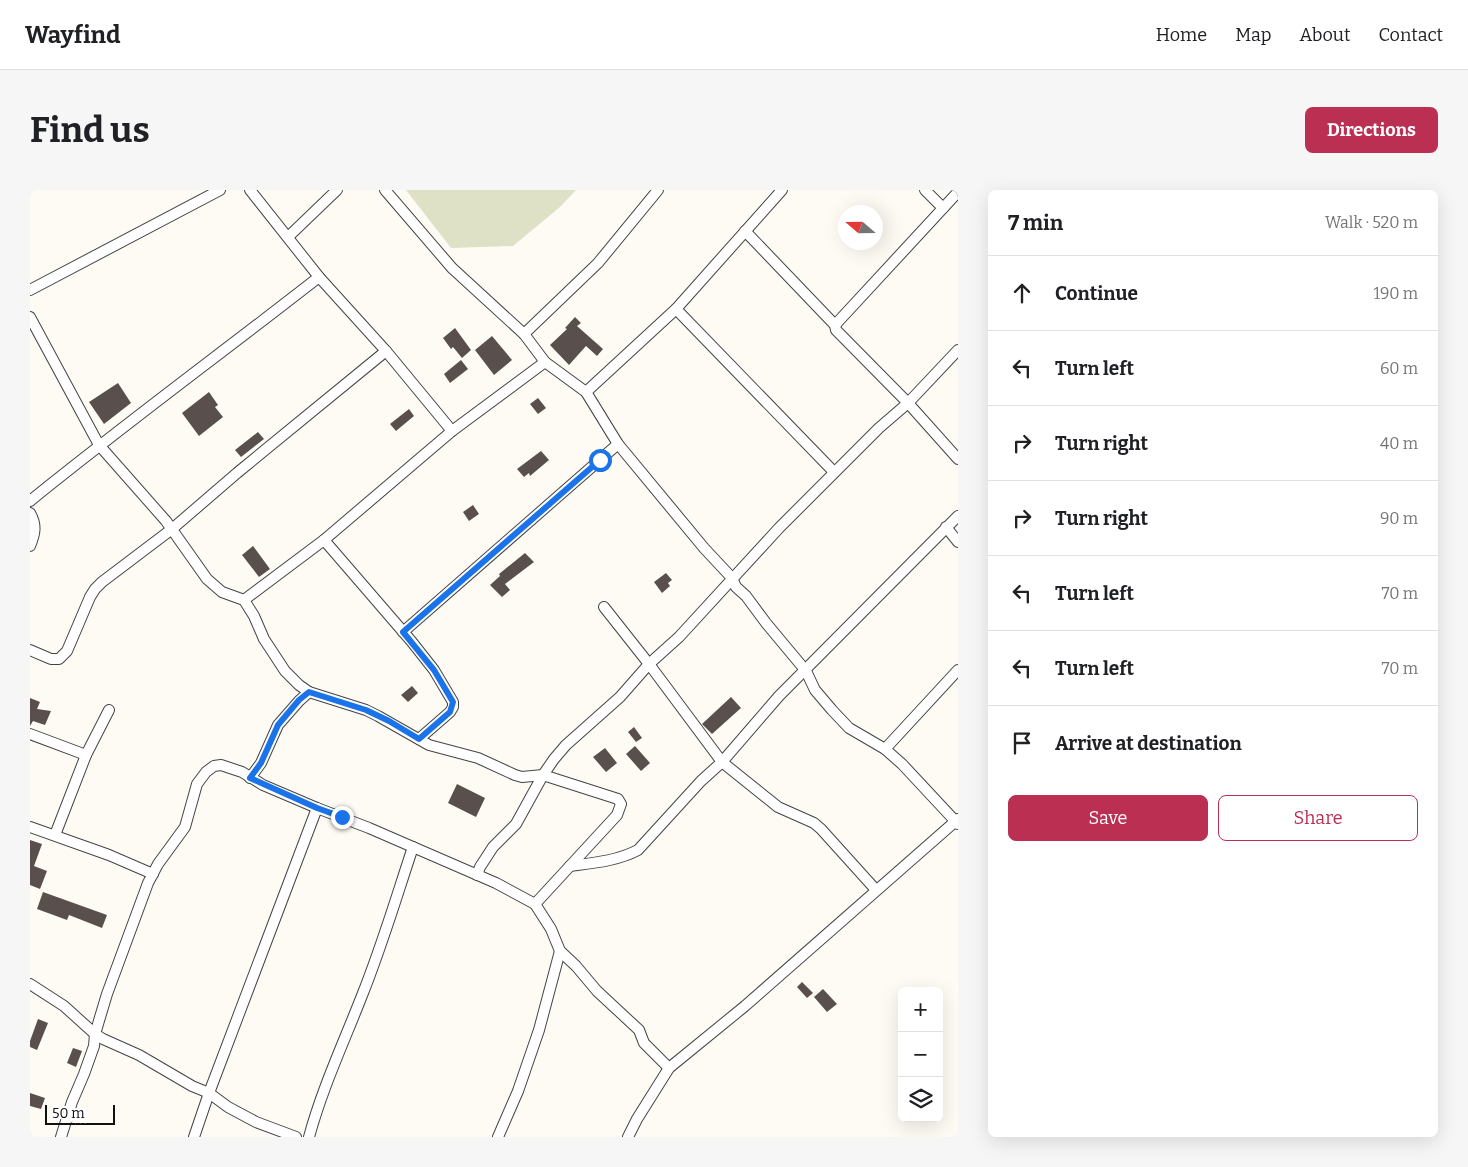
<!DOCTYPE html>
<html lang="en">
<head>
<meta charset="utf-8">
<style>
	body { margin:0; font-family:Bitter,serif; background:#f6f6f6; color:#202124 }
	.controls { position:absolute; right:15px; bottom:15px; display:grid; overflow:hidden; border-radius:8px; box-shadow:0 5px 20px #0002 }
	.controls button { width:45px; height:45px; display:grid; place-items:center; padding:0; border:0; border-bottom:1px solid #e0e0e0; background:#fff; color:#202124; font:25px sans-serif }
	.compass { position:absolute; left:808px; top:15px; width:45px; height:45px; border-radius:50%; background:#fff; box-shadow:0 5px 20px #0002; rotate:290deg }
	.scale { position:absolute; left:15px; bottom:12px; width:70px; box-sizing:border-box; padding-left:5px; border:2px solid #111; border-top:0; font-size:14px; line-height:18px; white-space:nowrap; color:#111; -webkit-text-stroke:4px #fff; paint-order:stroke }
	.stop { position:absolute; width:15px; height:15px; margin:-11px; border:4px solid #1a73e8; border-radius:50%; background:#fff }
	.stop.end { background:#1a73e8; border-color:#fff; box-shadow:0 1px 5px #0008 }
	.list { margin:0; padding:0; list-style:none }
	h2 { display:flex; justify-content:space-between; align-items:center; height:65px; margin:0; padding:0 20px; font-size:21px }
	h2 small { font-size:16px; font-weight:400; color:#757577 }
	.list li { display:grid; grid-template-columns:32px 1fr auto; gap:15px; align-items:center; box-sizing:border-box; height:75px; padding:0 20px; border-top:1px solid #e0e0e0 }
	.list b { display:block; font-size:19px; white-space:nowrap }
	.list em { font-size:16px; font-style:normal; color:#757577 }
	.actions { display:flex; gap:10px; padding:15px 20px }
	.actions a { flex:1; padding:11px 0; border:1px solid #bb2f53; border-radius:8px; text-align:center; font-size:18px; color:#bb2f53 }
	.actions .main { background:#bb2f53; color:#fff }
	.icon { flex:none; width:28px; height:28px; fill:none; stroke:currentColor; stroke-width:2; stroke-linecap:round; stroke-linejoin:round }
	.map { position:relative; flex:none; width:928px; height:947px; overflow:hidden; border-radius:8px }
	header { display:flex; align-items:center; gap:30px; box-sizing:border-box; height:70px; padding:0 25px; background:#fff; border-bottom:1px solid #e0e0e0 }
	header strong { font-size:24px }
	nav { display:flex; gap:28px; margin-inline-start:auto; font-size:18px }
	.intro { display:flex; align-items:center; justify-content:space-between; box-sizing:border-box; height:120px; padding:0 30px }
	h1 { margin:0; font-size:35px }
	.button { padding:12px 22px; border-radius:8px; background:#bb2f53; color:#fff; font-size:18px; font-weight:700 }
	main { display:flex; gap:30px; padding:0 30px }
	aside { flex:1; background:#fff; border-radius:8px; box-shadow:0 5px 20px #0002 }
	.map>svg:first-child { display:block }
</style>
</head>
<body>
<header>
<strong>Wayfind</strong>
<nav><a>Home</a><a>Map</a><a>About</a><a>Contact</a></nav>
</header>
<div class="intro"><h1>Find us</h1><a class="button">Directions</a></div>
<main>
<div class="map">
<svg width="928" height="947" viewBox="0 0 928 947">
	<rect width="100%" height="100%" fill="#fefbf5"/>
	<!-- cemetery -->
	<path fill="#dee1c6" d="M376 0H546L530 17 483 56 421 58Z"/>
	<!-- building -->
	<g fill="#59504e">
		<path d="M545 127 551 133 547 136 573 159 567 166 556 156 539 175 520 155 537 139 535 138Z"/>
		<path d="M425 138 441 160 432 168 423 157 421 159 413 148Z"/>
		<path d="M462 146 482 170 464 185 445 160Z"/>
		<path d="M431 170 438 179 420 193 414 184Z"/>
		<path d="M88 193 101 213 74 234 59 212Z"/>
		<path d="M179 202 188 215 185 217 193 227 169 246 152 223Z"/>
		<path d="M508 208 516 218 508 224 500 214Z"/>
		<path d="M379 219 384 226 366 241 360 234Z"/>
		<path d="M228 242 234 249 211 267 205 260Z"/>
		<path d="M511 261 519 270 500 286 499 283 494 287 487 279Z"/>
		<path d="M443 315 449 324 439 331 433 322Z"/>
		<path d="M223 356 240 379 229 387 212 365Z"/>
		<path d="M495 363 504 372 475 394 480 400 472 407 460 395 470 386 469 384Z"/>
		<path d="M636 383 642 390 638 393 640 396 632 403 624 392Z"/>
		<path d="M382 496 388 503 378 512 371 505Z"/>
		<path d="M701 507 711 518 682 544 672 534Z"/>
		<path d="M0 508 10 512 7 519 21 521 15 535 3 531 0 536Z"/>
		<path d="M604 537 612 548 606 552 598 542Z"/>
		<path d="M605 556 620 573 611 581 596 564Z"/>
		<path d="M575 558 587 573 576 582 563 567Z"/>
		<path d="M427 594 455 608 446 627 418 613Z"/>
		<path d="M0 650 12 654 4 676 17 681 10 699 0 695Z"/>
		<path d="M13 702 77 725 72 738 39 725 37 730 7 719Z"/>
		<path d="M772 792 783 803 777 808 767 797Z"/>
		<path d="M793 799 807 814 797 822 784 807Z"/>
		<path d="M8 829 18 833 7 860 0 857V851Z"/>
		<path d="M43 858 52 861 46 877 37 873Z"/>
		<path d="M0 903 15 908 11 919 0 916Z"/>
	</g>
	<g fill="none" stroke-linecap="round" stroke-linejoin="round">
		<!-- street casing -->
		<g stroke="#444" stroke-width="12">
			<g id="street">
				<path d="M220 0 289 87 356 161 422 241"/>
				<path d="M355 0 422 78 494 144 515 172 556 202 588 254 674 358 702 388 706 397 716 406 736 433 776 481 785 500 802 520 819 538 855 559 872 574 928 634"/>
				<path d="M895 0 913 18"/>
				<path d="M715 41 805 135 806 140 878 213 928 269"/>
				<path d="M258 47 307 0"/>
				<path d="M0 100 190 0"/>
				<path d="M646 119 804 282"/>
				<path d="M0 127 69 255 136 331 177 389 192 402 214 410 224 426 234 449 255 481 269 495 279 502 336 520 348 526 399 555 448 568 485 585 492 587 513 585 588 609 591 614 587 625 505 714"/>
				<path d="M805 135 928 2"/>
				<path d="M494 144 568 73 628 0"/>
				<path d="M556 202 646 119 752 0"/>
				<path d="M0 311C95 234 193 162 289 87"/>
				<path d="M0 323C7 335 5 344 0 356"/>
				<path d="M916 337 928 352"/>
				<path d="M294 350 382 452 404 480 423 512V517L420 522 389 549"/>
				<path d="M214 410 294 350 422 241 515 172"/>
				<path d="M574 417 619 474 692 572 748 617 784 633 791 639 846 700"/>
				<path d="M373 442 588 254"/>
				<path d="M0 460 21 469H29L37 461 60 407 65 399 72 392 142 339 207 283 356 161"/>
				<path d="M0 544 56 565"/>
				<path d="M855 559 928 480"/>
				<path d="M220 588 231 573 248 535 269 511 279 502"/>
				<path d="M0 637 79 665 123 684"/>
				<path d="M25 645 56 565 79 520"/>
				<path d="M540 676C563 673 587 671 608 660L671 591 692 572 749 506 928 326"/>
				<path d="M447 685 450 677 463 657 486 634 513 585 524 569 536 555 590 507 619 474 649 447 749 338 849 238 878 213 928 160"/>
				<path d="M0 794 34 816 65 844 73 849 109 865 162 896 179 903 198 917 226 932 266 947"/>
				<path d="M31 947 42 912 54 884 64 856 65 844 77 804 118 693 128 674 155 637 167 594 176 582 184 576 191 575 212 582 233 595 287 618 339 638 466 693 505 714 521 739 530 761 546 776 567 801 609 840 614 853 639 878"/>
				<path d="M164 947 179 903 287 618"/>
				<path d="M279 947C292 899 313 854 331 808 351 759 366 708 383 657"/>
				<path d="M468 947 488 901 509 840 530 761"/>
				<path d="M598 947 607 929 639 878 715 816 928 629"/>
			</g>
		</g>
		<!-- street -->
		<use href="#street" stroke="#fff" stroke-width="10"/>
	</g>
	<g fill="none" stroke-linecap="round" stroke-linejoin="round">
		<!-- route -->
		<path stroke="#1a73e8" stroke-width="6" d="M312 627 287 618 220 588 231 573 248 535 269 510 279 502 336 520 359 531 389 549 420 522 423 512 404 480 373 442 570 270"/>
	</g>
</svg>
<div class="controls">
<button>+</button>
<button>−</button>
<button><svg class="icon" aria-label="layers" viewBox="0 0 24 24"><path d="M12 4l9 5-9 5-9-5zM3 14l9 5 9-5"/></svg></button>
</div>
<svg class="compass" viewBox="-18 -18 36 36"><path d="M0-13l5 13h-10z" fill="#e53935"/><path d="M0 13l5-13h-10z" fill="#757577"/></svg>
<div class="scale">50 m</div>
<div class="stop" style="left:570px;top:270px"></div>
<div class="stop end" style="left:312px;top:627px"></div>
</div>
<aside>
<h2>7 min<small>Walk · 520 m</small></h2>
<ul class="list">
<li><svg class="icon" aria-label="ahead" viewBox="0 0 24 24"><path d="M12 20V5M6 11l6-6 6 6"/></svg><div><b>Continue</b></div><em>190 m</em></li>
<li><svg class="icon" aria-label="left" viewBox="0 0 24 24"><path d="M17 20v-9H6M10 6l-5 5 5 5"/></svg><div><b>Turn left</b></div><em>60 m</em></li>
<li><svg class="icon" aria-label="right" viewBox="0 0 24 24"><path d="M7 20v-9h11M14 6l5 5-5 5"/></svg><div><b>Turn right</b></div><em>40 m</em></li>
<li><svg class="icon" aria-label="right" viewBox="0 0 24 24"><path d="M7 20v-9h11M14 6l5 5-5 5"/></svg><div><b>Turn right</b></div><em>90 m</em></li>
<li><svg class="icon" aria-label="left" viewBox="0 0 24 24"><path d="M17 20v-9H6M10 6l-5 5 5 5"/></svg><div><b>Turn left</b></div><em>70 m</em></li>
<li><svg class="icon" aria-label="left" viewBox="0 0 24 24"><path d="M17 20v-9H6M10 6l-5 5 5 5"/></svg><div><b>Turn left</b></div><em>70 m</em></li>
<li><svg class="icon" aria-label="arrive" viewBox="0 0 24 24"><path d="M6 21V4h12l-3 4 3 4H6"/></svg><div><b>Arrive at destination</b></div></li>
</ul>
<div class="actions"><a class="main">Save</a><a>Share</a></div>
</aside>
</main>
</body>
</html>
